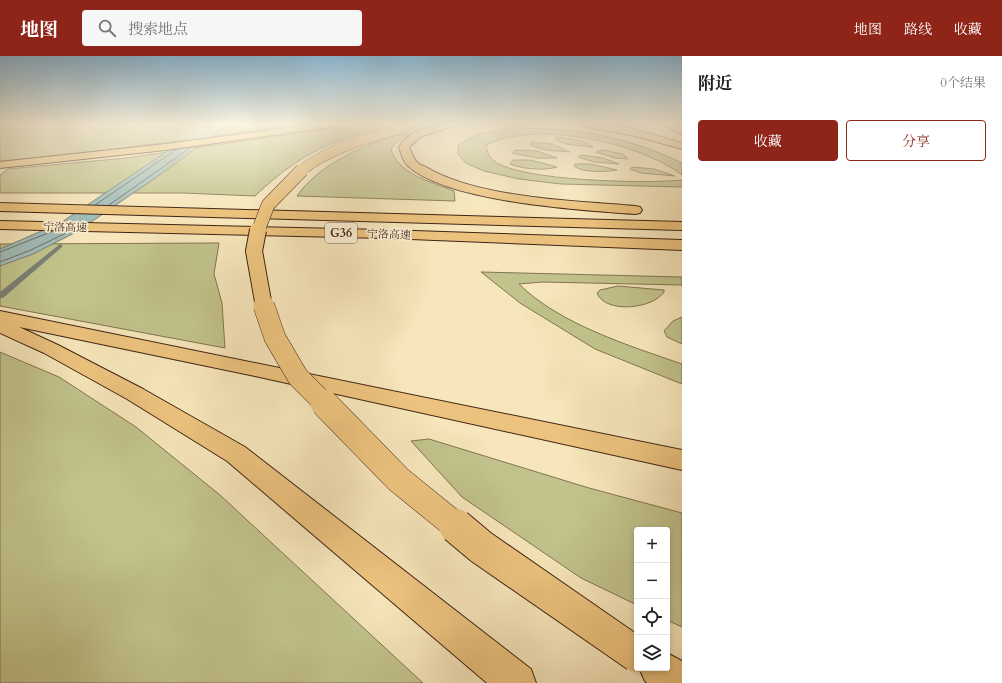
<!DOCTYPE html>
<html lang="zh">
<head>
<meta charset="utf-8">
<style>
	body { margin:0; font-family:Cardo,"Noto Serif SC",serif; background:#f6f6f6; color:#202124 }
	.controls { position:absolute; right:12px; bottom:12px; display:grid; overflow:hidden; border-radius:4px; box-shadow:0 2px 6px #0003 }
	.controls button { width:36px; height:36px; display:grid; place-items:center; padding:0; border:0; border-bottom:1px solid #e0e0e0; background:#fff; color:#202124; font:20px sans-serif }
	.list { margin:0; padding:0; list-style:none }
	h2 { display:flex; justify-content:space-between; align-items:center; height:52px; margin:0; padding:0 16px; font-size:17px }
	h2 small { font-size:13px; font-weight:400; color:#757577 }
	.actions { display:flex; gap:8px; padding:12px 16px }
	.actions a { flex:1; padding:9px 0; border:1px solid #8f2418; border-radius:4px; text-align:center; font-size:14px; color:#8f2418 }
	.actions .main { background:#8f2418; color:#fff }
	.icon { flex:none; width:22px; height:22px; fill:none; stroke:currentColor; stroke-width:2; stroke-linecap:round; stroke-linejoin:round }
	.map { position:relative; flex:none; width:682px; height:627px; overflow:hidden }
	header { display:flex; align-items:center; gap:24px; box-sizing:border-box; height:56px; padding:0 20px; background:#8f2418; color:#fff }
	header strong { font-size:19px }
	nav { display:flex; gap:22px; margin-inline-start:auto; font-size:14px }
	.search { width:280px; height:36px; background:#f6f6f6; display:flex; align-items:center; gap:10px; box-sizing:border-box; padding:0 14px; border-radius:4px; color:#757577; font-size:15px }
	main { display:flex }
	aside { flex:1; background:#fff }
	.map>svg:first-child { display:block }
</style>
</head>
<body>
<header>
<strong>地图</strong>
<div class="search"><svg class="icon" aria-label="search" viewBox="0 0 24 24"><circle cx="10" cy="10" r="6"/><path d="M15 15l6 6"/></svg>搜索地点</div>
<nav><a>地图</a><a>路线</a><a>收藏</a></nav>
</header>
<main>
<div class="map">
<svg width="682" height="627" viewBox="0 0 682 627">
	<rect width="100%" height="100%" fill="#f7e6bb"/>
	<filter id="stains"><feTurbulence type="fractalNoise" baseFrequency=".005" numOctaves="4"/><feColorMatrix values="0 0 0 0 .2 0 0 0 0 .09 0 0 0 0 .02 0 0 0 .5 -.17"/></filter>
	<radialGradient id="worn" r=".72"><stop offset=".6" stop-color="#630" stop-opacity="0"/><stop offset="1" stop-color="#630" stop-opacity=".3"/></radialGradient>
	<!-- green -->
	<g fill="#c2c38c" stroke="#817450">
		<path d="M14 68H306L78 98 0 105V80Z"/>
		<path d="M380 68 386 71C370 75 353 79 338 85 306 97 280 116 255 140L183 137H0V119L8 113 126 102 328 73Z"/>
		<path d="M515 72C573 71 629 81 682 107V119C639 86 535 64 486 89 487 96 489 101 494 105 519 125 648 128 682 124V131L561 128 519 123 484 115 466 107 458 98V90C473 76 495 75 515 72Z"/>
		<path d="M402 78 409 79 397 85 391 93C398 118 431 126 454 135L455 145 297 140C319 108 365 88 402 78Z"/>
		<path d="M557 81 582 85 593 91 566 88 554 83Z"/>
		<path d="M532 86 552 88 570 96C559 95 539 95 530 88Z"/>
		<path d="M515 94 537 95 557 102H537L512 97Z"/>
		<path d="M602 94 623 98 628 103 615 102 596 96Z"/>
		<path d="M581 99 603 102 619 108 594 106 578 101Z"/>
		<path d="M513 104H530L557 111C543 115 523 113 510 108Z"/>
		<path d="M575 108H590L617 114C606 116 583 117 574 110Z"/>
		<path d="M632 111 654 113 675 120 641 117 630 113Z"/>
		<path d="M219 187 214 218 222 247 225 292 0 250V188Z"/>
		<path d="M481 216 682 221V229L542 226 519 228C559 268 630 290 682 308V328L595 293 520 247Z"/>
		<path d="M618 230 664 234V236C653 253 605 258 597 237L600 234Z"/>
		<path d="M682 261V288L667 281 664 275 673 265Z"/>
		<path d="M0 296 59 321 136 371 220 439 423 627H0Z"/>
		<path d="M429 383 589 432 682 457V571L667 564V474H637V549L581 522 462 441 411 385Z"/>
	</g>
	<!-- water -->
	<path fill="#a1bdb9" stroke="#7a8077" d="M208 68H229L161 118 78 175 33 198 0 210V193L62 166Z"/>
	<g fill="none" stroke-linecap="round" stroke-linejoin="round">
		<!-- shore -->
		<g stroke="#707067" stroke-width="1">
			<path d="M95 149 177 93"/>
			<path d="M109 149 190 92"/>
			<path d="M0 196 53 175"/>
			<path d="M0 206 31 194 68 176"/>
		</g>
		<!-- stream -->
		<path fill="#7a8077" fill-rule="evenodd" d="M60 188 62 189V191L3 242H0V236Z"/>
		<!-- trunk casing -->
		<g stroke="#402415" stroke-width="2">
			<path id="trunk" d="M661 68H673L682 72V79Z"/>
		</g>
		<!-- motorway casing -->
		<g stroke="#402415" stroke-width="2">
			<g id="motorway">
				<path d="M315 68H336L331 71 166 94 0 112V106L166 88Z"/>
				<path d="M440 68H457L455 70 422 80 409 91C411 95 413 101 416 105 418 108 423 110 426 111 477 142 575 145 635 150L640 151 642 154 640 157 635 158C581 154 447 146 408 110 403 106 401 97 399 91 409 76 423 72 440 68Z"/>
				<path d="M580 68C614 65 650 78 682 87V93L635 80 585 71Z"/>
				<path d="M0 147 682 166V174L0 155Z"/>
				<path d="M0 165 385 174 682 184V194L385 182 0 173Z"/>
				<path d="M0 255 682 394V414L255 320 19 271 58 289 143 333 245 391 531 613 536 627H487L227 405 127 343 44 297 0 277Z"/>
				<path d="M667 597 682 605V627H647L645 625 639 612H667Z"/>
			</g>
		</g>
		<!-- trunk -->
		<use href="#trunk" fill="#ecc37e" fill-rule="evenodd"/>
		<!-- motorway -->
		<use href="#motorway" fill="#ecc37e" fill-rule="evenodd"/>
		<!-- rail -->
		<path stroke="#402415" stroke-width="1.5" stroke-dasharray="3.5 3.5" stroke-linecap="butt" d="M0 75 9 68"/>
		<!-- motorway-bridge-far5 casing -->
		<g stroke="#402415" stroke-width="11" stroke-linecap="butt">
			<path id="motorway-bridge-far5" d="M301 115C331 90 381 78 418 68"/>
		</g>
		<!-- motorway-bridge-far4 casing -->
		<g stroke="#402415" stroke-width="14" stroke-linecap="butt">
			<path id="motorway-bridge-far4" d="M258 175 268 149 302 114"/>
		</g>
		<!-- motorway-bridge-far3 casing -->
		<g stroke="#402415" stroke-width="18" stroke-linecap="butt">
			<path id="motorway-bridge-far3" d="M258 174 254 195 264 251"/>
		</g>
		<!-- motorway-bridge-far2 casing -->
		<g stroke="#402415" stroke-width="22" stroke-linecap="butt">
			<path id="motorway-bridge-far2" d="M264 250 275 282 298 321 325 348"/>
		</g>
		<!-- motorway-bridge-far1 casing -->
		<g stroke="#402415" stroke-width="28" stroke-linecap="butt">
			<path id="motorway-bridge-far1" d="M324 347 398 423 457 471"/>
		</g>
		<!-- motorway-bridge casing -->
		<g stroke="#402415" stroke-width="36" stroke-linecap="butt">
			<path id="motorway-bridge" d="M456 470 481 491 637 599"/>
		</g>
		<!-- motorway-bridge-far5 -->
		<use href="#motorway-bridge-far5" stroke="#ecc37e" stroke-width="10"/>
		<!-- motorway-bridge-far4 -->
		<use href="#motorway-bridge-far4" stroke="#ecc37e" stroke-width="13"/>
		<!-- motorway-bridge-far3 -->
		<use href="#motorway-bridge-far3" stroke="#ecc37e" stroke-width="16"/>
		<!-- motorway-bridge-far2 -->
		<use href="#motorway-bridge-far2" stroke="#ecc37e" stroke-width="21"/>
		<!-- motorway-bridge-far1 -->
		<use href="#motorway-bridge-far1" stroke="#ecc37e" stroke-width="27"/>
		<!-- motorway-bridge -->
		<use href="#motorway-bridge" stroke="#ecc37e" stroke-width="34"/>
	</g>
	<!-- sky -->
	<linearGradient id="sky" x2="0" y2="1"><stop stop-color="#8bb8d5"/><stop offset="0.44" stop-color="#fbf4e0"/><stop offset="1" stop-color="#fbf4e0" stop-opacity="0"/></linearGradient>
	<rect width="682" height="155" fill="url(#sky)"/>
	<g text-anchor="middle" stroke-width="3.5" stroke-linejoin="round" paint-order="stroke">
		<!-- far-street labels -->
		<g font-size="11" fill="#402415" stroke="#faefd3">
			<text transform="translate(65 171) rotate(1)" y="4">宁洛高速</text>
			<text transform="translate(389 178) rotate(2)" y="4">宁洛高速</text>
		</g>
		<!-- shield labels -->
		<rect fill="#faefd3" stroke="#78614e" stroke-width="1" x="325" y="167" width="32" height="20" rx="3"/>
		<g font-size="12" font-weight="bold" fill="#402415">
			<text x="341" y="181">G36</text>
		</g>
	</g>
	<rect width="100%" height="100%" filter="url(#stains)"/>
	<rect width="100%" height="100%" fill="url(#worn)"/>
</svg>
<div class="controls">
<button>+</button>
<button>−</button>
<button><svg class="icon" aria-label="locate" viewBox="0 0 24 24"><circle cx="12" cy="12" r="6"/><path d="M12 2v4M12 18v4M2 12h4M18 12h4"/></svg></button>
<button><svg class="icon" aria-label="layers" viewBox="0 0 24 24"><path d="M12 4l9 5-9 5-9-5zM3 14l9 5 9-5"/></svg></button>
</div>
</div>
<aside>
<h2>附近<small>0个结果</small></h2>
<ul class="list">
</ul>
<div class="actions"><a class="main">收藏</a><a>分享</a></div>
</aside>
</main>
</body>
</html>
